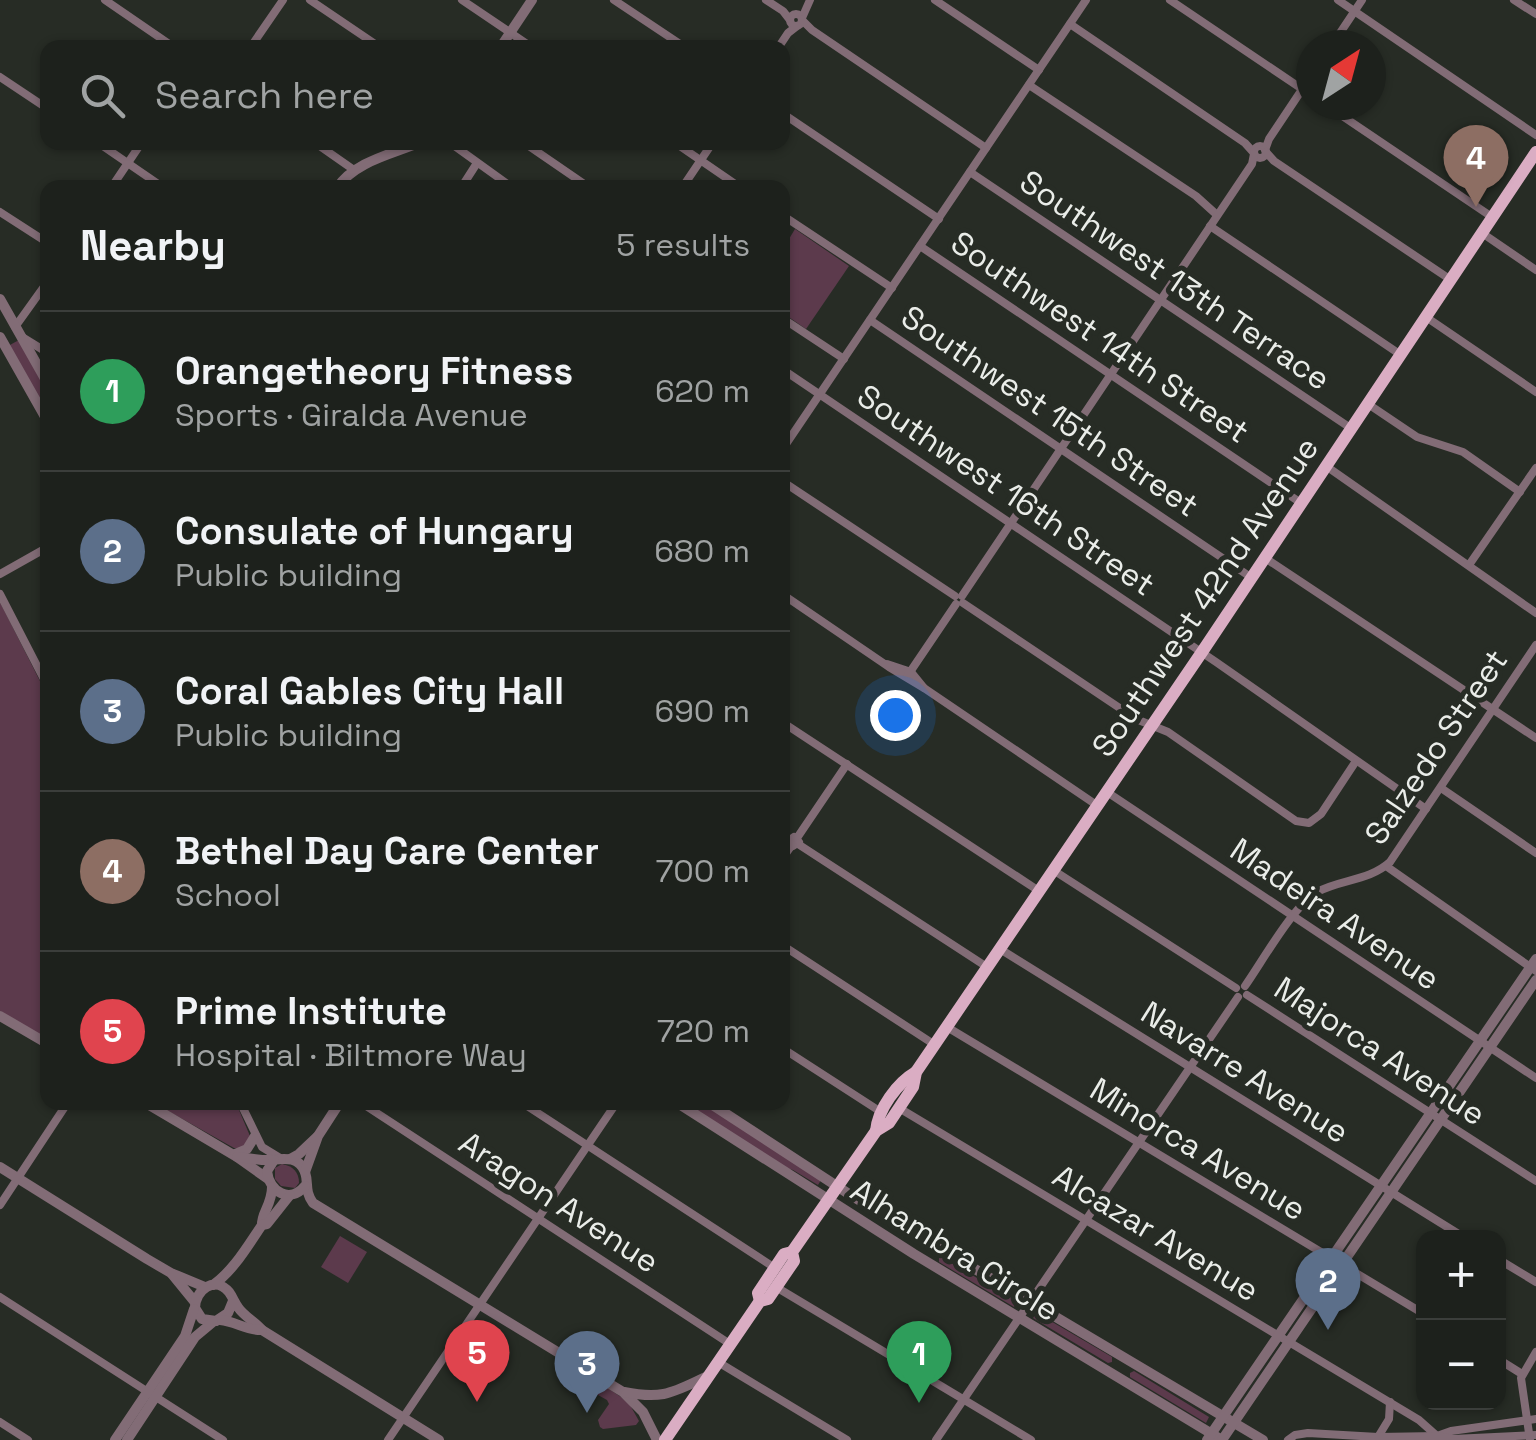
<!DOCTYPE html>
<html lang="en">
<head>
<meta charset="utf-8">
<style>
	body { margin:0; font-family:"Space Grotesk",sans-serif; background:#252925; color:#f1f3f6 }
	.controls { position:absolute; right:30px; bottom:30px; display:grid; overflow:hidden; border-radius:20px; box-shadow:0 2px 8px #0004 }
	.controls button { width:90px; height:90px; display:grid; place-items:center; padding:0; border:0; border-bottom:2px solid #3b3e3b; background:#1d211c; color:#f1f3f6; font:50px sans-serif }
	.compass { position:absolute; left:1296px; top:30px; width:90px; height:90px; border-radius:50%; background:#1d211c; box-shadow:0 2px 8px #0004; rotate:36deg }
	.you { position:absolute; left:895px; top:715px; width:35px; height:35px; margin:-25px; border:8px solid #fff; border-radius:50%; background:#1a73e8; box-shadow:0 0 0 15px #1a73e833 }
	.badge { display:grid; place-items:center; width:65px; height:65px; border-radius:50%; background:#8c9099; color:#fff; font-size:32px; font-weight:700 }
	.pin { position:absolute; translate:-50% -82px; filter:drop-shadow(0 2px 5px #0008) }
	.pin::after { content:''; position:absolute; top:52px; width:35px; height:30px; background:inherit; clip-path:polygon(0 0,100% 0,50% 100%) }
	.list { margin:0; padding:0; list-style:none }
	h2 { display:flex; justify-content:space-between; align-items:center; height:130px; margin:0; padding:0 40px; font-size:42px }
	h2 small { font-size:32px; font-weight:400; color:#a0a3a3 }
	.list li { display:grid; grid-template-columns:65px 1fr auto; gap:30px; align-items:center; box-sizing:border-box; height:160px; padding:0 40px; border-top:2px solid #3b3e3b }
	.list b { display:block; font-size:38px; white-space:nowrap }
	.list p { margin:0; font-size:32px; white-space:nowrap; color:#a0a3a3 }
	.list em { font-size:32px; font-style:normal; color:#a0a3a3 }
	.icon { flex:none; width:55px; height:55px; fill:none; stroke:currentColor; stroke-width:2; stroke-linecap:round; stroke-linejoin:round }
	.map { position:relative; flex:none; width:1536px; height:1440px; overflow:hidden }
	.search { position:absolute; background:#1d211c; box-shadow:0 2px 8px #0004; left:40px; top:40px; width:750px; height:110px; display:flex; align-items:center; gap:25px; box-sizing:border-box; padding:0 35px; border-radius:20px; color:#a0a3a3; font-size:38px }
	.panel { position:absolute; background:#1d211c; box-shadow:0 2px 8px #0004; left:40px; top:180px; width:750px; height:930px; border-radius:20px }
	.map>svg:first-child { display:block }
</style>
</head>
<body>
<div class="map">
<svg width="1536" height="1440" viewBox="0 0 1536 1440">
	<rect width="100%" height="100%" fill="#272c25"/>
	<!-- green -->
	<g fill="#5c3a4c">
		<path d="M795 229 849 266 806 329 783 313V249Z"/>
		<path d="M19 340 47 391V417L8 346Z"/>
		<path d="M0 602 47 695V1039L0 1011Z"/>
		<path d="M154 1103H236L250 1136 242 1149 234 1148Z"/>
		<path d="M683 1103H702L821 1180 818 1185 793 1170 783 1167Z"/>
		<path d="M282 1164C293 1166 299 1172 299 1183L295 1188 281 1186 275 1179V1168Z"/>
		<path d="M340 1236 367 1252 348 1283 321 1267Z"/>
		<path d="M939 1256 1017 1301 1014 1307 939 1262Z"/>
		<path d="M1037 1313 1112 1357V1362L1108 1363 1033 1318Z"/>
		<path d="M1134 1371 1209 1417 1206 1423 1130 1377V1373Z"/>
		<path d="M585 1373 621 1397 630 1405 639 1421 636 1425 603 1429 600 1427 598 1420 609 1404 607 1400 578 1384Z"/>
	</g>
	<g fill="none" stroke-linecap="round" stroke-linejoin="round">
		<!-- minor -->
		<g stroke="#826c76" stroke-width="8">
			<path d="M105 0 175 48"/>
			<path d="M310 0 381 48"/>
			<path d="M462 0 533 48"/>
			<path d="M614 0 686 48"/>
			<path d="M766 0 783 11 790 20"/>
			<path d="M935 0 1039 70"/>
			<path d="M1170 0 1311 95"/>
			<path d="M1338 0 1536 135"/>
			<path d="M1514 0 1536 14"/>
			<circle cx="796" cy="20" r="6"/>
			<path d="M802 18 810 0"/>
			<path d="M802 20 812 30 986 148"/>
			<path d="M1070 24 1245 143 1254 153"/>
			<path d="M1332 45 1362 0"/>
			<path d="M250 48 283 0"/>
			<path d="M778 48 788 33 797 26"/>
			<path d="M0 77 48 109"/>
			<path d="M1029 85 1196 196 1217 215"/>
			<path d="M1326 105 1492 217"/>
			<path d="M782 113 939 219"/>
			<path d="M97 142 164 188"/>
			<path d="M314 142 354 170"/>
			<path d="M449 142 513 188"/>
			<path d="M523 142 590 188"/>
			<path d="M674 142 741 188"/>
			<circle cx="1260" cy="152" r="6"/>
			<path d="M1265 150 1269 139 1311 76"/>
			<path d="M1266 152 1274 161 1451 280"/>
			<path d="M970 172 1352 429"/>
			<path d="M111 188 142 142"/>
			<path d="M461 188 477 163"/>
			<path d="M682 188 713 142"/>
			<path d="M0 212 48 243"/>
			<path d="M782 215 892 288"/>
			<path d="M1210 226 1401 355"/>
			<path d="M1482 233 1536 270"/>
			<path d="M920 246 1301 503"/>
			<path d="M1426 317 1536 392"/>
			<path d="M782 318 844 359"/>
			<path d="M870 320 1252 578"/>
			<path d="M15 327 48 281"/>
			<path d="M22 337 48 353"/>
			<path d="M782 369 1216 662 1426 809"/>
			<path d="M1368 404 1417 437 1463 452 1520 492"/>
			<path d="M782 450 1086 0"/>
			<path d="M1326 466 1536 613"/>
			<path d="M782 481 955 596"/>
			<path d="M1265 558 1536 738"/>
			<path d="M1469 565 1536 468"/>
			<path d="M0 574 48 547"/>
			<path d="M0 594 48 687"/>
			<path d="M782 594 889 667 924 688 911 672 887 664"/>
			<path d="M962 596 1252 164 1254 154"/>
			<path d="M963 603 1136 719 1168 732 1296 821 1309 823 1321 814 1356 761"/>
			<path d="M908 675 956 604"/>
			<path d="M924 688 1098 806"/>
			<path d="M782 722 1039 891"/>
			<path d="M1441 788 1536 853"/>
			<path d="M1107 792 1536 1078"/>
			<path d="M794 837 799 842 793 846 790 840Z"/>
			<path d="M797 838 847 764"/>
			<path d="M798 844 987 967"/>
			<path d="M782 859 792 845"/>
			<path d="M1386 866 1536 971"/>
			<path d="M1053 870 1236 988"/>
			<path d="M782 945 935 1045"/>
			<path d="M1000 949 1465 1238"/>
			<path d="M1245 986C1262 962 1293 906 1317 892 1341 879 1369 881 1390 862L1536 645"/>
			<path d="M1247 995 1536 1181"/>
			<path d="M947 1027 1424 1314"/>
			<path d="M782 1048 881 1112"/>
			<path d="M240 1102 262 1147 280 1158"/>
			<path d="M360 1102 730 1344"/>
			<path d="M521 1102 775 1268"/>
			<path d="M899 1108 1419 1420 1437 1436"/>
			<path d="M0 1205 68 1102"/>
			<path d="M1498 1259 1536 1282"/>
			<path d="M776 1287 1031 1440"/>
			<path d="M0 1297 223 1440"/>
			<path d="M1498 1359 1522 1374"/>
			<path d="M718 1362 847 1440"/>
			<path d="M0 1422 28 1440"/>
			<path d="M1437 1436 1451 1431 1536 1419"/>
			<path d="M1378 1437 1389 1419 1390 1402"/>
			<path d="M388 1440 617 1102"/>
			<path d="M936 1440 1238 997"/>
			<path d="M1288 1440 1295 1435 1308 1433 1378 1437 1437 1436 1453 1439 1536 1435"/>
			<path d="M1530 1440 1521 1378 1536 1352"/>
		</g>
		<!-- tertiary -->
		<g stroke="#826c76" stroke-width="10">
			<path d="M500 48 532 0"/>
			<path d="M337 188C355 161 393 154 421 142"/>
			<path d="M0 299 48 384"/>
			<path d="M0 337 48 422"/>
			<path d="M0 1016 48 1044"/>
			<path d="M144 1102 237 1157 268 1179"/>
			<path d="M676 1102 914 1254 1222 1440"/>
			<path d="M708 1102 852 1196 1263 1440"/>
			<path d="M235 1154 247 1149 255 1136"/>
			<path d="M237 1157C246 1158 254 1159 262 1160 277 1161 297 1152 305 1172 309 1184 304 1190 313 1203L623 1392 643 1412 657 1440"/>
			<path d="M290 1159 299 1154 317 1137"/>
			<path d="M274 1160 267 1171C269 1192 290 1204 305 1186"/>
			<path d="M0 1167 147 1259 171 1273 205 1287"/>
			<path d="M305 1172 318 1136 340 1102"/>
			<path d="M262 1225C261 1213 272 1205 272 1187"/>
			<path d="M172 1274 194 1301"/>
			<path d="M213 1285C234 1270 247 1247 262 1225L267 1224 290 1195"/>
			<path d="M233 1301 228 1313 216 1321 202 1319 195 1308C195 1290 215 1275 229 1292 234 1299 236 1307 243 1313 250 1320 256 1323 262 1330L439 1440"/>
			<path d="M220 1320C235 1321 247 1331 262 1330"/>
			<path d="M624 1392C664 1400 673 1392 708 1376"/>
			<path d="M115 1440 185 1336 194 1309"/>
			<path d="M127 1440 195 1337 213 1322"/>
			<path d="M1207 1440 1536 959"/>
			<path d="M1222 1440 1536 980"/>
		</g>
		<!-- primary -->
		<g stroke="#daadc3" stroke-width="12">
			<path d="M876 1131C878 1109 897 1083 916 1072"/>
			<path d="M760 1301 758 1293 784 1254 792 1252"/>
			<path d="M665 1440 760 1301 768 1299 794 1261 792 1252 876 1131 889 1123 913 1087 916 1072 1202 652 1536 152"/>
		</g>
	</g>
	<g text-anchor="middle" stroke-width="10" stroke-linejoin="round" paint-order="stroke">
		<!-- street labels -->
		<g font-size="32" fill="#eaede9" stroke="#272c25">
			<text transform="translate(1175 280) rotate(34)" y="11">Southwest 13th Terrace</text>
			<text transform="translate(1100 337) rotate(34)" y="11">Southwest 14th Street</text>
			<text transform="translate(1050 411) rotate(34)" y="11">Southwest 15th Street</text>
			<text transform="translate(1006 490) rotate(34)" y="11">Southwest 16th Street</text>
			<text transform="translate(1205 597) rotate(-56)" y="11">Southwest 42nd Avenue</text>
			<text transform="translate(1436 747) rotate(-56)" y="11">Salzedo Street</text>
			<text transform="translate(1335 914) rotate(34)" y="11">Madeira Avenue</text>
			<text transform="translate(1380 1051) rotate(33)" y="11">Majorca Avenue</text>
			<text transform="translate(1245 1072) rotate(32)" y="11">Navarre Avenue</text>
			<text transform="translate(1198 1149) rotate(31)" y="11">Minorca Avenue</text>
			<text transform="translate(559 1202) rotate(33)" y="11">Aragon Avenue</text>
			<text transform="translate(1156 1233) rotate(31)" y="11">Alcazar Avenue</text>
			<text transform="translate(955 1250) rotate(32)" y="11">Alhambra Circle</text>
		</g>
	</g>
</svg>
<div class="controls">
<button>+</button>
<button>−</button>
</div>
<svg class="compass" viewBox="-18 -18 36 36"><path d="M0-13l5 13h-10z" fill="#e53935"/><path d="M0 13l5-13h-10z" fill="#a0a3a3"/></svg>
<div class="you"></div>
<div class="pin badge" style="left:919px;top:1403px;background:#2e9e5b">1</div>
<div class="pin badge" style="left:1328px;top:1330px;background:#5c6f8a">2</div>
<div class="pin badge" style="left:587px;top:1413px;background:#5c6f8a">3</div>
<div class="pin badge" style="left:1476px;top:207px;background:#8d6e63">4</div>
<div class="pin badge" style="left:477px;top:1402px;background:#e0444e">5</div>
<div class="search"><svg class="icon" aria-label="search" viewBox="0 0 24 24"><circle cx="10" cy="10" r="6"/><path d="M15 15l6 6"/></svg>Search here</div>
<section class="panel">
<h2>Nearby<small>5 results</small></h2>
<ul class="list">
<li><span class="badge" style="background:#2e9e5b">1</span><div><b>Orangetheory Fitness</b><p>Sports · Giralda Avenue</p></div><em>620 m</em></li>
<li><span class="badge" style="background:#5c6f8a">2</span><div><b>Consulate of Hungary</b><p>Public building</p></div><em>680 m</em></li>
<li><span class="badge" style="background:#5c6f8a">3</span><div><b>Coral Gables City Hall</b><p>Public building</p></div><em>690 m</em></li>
<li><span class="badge" style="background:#8d6e63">4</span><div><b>Bethel Day Care Center</b><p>School</p></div><em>700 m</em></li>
<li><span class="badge" style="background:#e0444e">5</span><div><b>Prime Institute</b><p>Hospital · Biltmore Way</p></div><em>720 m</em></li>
</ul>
</section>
</div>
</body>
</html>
